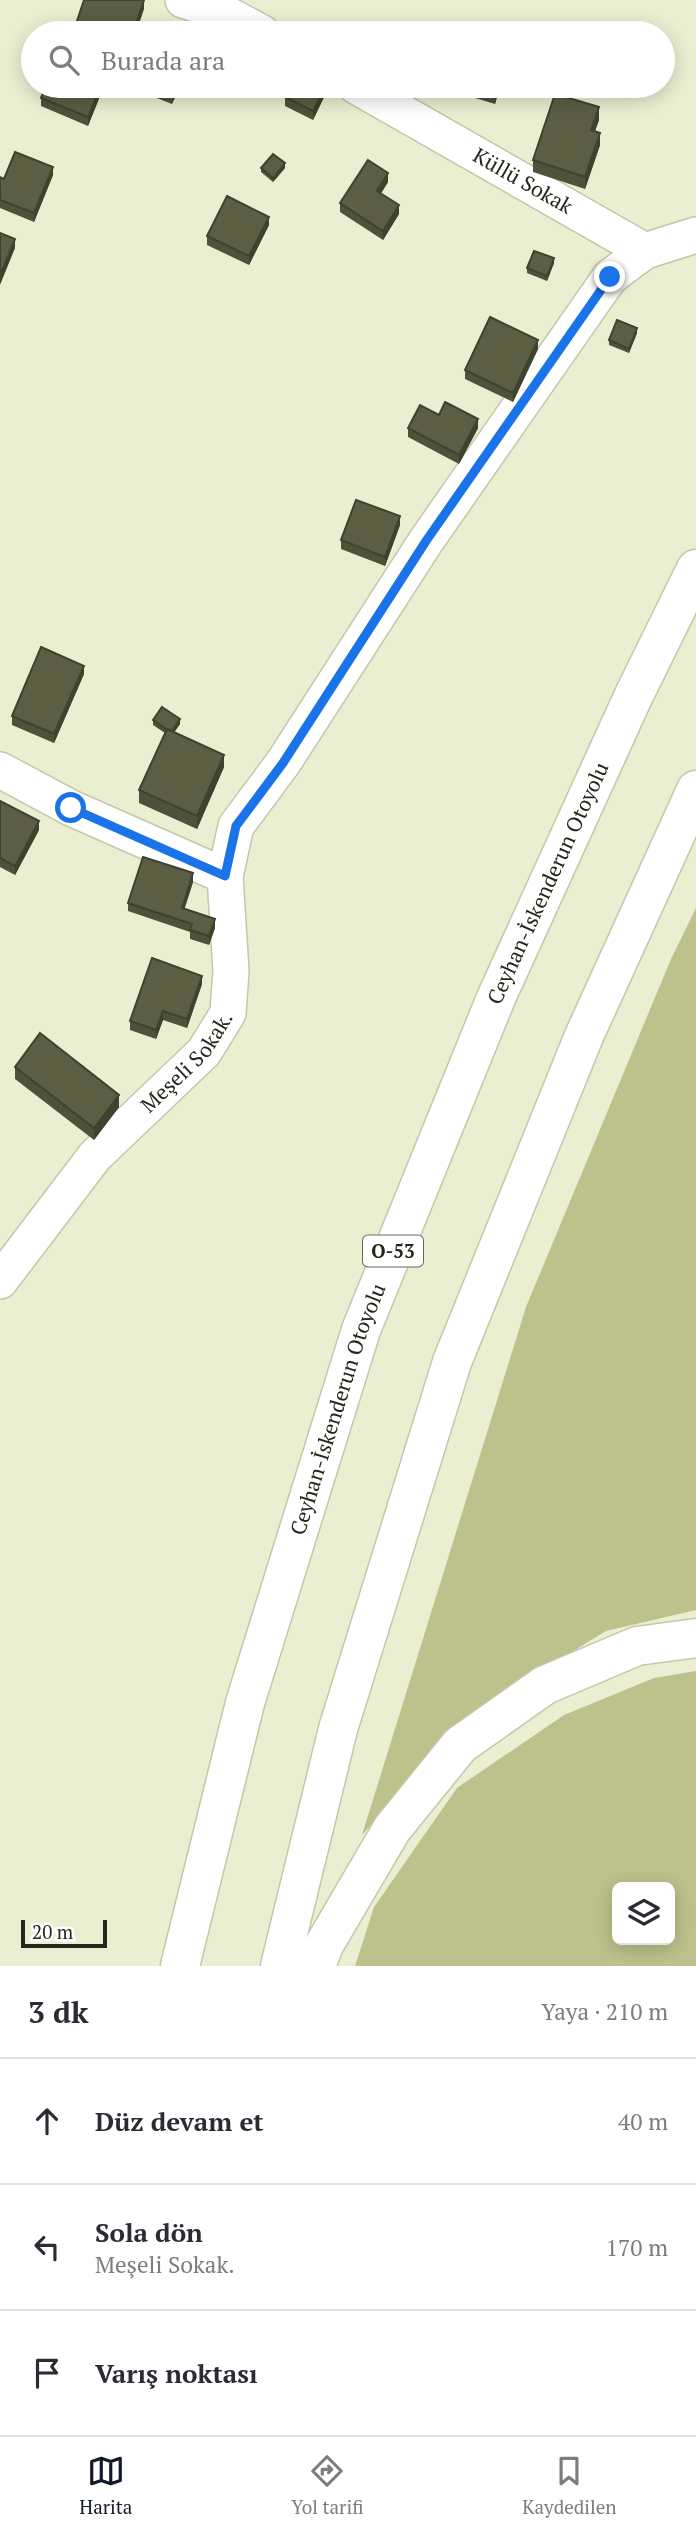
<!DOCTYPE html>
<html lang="tr">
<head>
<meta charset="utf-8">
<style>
	body { margin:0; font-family:"PT Serif",serif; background:#f2f2f3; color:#2b2b33 }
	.controls { position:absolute; right:21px; bottom:21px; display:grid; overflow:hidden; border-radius:10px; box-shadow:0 4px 18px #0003 }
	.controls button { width:63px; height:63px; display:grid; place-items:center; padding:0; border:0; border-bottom:2px solid #e1e1e2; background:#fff; color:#2b2b33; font:35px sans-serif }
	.scale { position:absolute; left:21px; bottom:18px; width:86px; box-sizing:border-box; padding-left:7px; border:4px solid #26271c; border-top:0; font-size:19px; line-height:24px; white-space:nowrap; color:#26271c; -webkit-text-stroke:5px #fff; paint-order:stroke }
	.stop { position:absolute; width:21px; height:21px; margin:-16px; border:5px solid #1a73e8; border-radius:50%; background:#fff }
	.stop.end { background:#1a73e8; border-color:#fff; box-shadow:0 2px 7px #0008 }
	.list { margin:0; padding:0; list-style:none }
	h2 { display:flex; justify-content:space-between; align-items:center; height:91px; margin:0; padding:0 28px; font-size:30px }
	h2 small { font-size:23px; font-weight:400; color:#7c7c81 }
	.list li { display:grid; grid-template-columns:46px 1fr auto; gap:21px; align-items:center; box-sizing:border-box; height:126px; padding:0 28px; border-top:2px solid #e1e1e2 }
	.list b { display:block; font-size:26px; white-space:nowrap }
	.list p { margin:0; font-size:23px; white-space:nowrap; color:#7c7c81 }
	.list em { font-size:23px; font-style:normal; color:#7c7c81 }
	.icon { flex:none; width:38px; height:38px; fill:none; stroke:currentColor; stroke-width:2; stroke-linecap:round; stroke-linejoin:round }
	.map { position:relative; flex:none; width:696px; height:1966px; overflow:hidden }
	.search { position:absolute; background:#fff; box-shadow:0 4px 18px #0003; left:21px; right:21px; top:21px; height:77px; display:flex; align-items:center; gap:18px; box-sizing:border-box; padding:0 24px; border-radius:38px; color:#7c7c81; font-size:26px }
	.sheet { height:469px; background:#fff }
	nav { display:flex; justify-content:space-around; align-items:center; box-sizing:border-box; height:98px; border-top:2px solid #e1e1e2; background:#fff; font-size:19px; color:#7c7c81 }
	nav a { display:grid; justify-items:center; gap:4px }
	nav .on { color:#111827 }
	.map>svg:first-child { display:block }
</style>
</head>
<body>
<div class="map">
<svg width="696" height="1966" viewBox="0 0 696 1966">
	<rect width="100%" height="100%" fill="#ebefd1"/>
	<!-- green -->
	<g fill="#bdc18b" fill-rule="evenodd">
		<path d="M696 908V1610L606 1631 469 1715 362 1835 526 1307 671 959Z"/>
		<path d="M696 1671V1966H355L374 1907 457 1788 564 1715 654 1678ZM617 1887H670V1940H617Z"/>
	</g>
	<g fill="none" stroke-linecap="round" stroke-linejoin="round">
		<!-- minor casing -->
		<g stroke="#c4c7aa" stroke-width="38">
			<g id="minor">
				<path d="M183 0 225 13 262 33"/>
				<path id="s1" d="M356 86 645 251"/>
				<path d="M0 770 71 808 225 876"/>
				<path id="s2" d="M0 1281 95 1156 204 1052 228 1013 231 971 225 876 236 826 283 763 426 541 610 277 645 251 696 235"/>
			</g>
		</g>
		<!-- motorway casing -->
		<g stroke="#c4c7aa" stroke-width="41">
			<g id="motorway">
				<path id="s3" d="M180 1966 245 1703 361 1330 496 998 633 697 696 569"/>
				<path d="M280 1966 338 1729 452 1362 584 1036 696 790"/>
				<path d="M316 1966 324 1945 392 1829 460 1745 545 1685 637 1646 696 1638"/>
			</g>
		</g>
		<!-- minor -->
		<use href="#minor" stroke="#fff" stroke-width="35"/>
		<!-- motorway -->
		<use href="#motorway" stroke="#fff" stroke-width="38"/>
	</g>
	<!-- wall -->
	<g fill="#4f513a">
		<path d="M104 86 88 126 41 106V98Z"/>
		<path d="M126 86H180L172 104Z"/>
		<path d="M234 86H250L248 92Z"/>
		<path d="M289 86H327V91L313 120 285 106V97L290 86Z"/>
		<path d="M435 86H500L495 104Z"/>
		<path d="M599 120 595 131 600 145 585 189 533 172V160Z"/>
		<path d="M261 168H285L273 182 261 172Z"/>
		<path d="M53 175 34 222 0 208V177L4 179Z"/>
		<path d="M388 182 381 193 399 214 383 240 340 212V203Z"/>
		<path d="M269 225 249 265 207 245V236Z"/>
		<path d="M554 263 547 281 527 273V268Z"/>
		<path d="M637 333 629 353 609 345V340Z"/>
		<path d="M538 349 513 402 465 379V370Z"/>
		<path d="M439 415 478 428 459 464 408 437V428Z"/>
		<path d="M400 525 385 566 341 549V540Z"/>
		<path d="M84 674 54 743 12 725V716Z"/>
		<path d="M153 720 180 724 174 732 224 767 197 829 139 803V790L165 733 153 725Z"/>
		<path d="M0 801 39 830 15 875 0 867Z"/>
		<path d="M193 882 184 909 215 928 209 945 190 939V932L128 911V903Z"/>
		<path d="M202 984 187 1028 163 1020 156 1039 130 1030V1021Z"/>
		<path d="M15 1067 119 1107 94 1140 15 1079Z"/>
	</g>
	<!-- shaded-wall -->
	<g fill="#404230">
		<path d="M144 0V9L136 33H133Z"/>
		<path d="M101 86H104L88 126V117Z"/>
		<path d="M176 86H180L172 104V96Z"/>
		<path d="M326 86H327V91L313 120V111Z"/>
		<path d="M497 86H500L495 104V95Z"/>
		<path d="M599 107V120L591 142V130Z"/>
		<path d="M600 133V145L585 189V177Z"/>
		<path d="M285 163V168L273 182V178Z"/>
		<path d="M53 167V175L34 222V213Z"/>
		<path d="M388 173V182L377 200V191Z"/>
		<path d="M399 205V214L383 240V231Z"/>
		<path d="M269 217V225L249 265V256Z"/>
		<path d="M15 239V248L0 285V276Z"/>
		<path d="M554 258V263L547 281V276Z"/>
		<path d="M637 328V333L629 353V349Z"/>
		<path d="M538 340V349L513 402V393Z"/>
		<path d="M478 419V428L459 464V455Z"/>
		<path d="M400 516V525L385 566V557Z"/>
		<path d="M84 666V674L54 743V734Z"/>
		<path d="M180 719V724L171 737V732Z"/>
		<path d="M224 755V767L197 829V816Z"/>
		<path d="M39 821V830L15 875V866Z"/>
		<path d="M193 873V882L182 917V908Z"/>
		<path d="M215 919V928L209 945V936Z"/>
		<path d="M202 976V984L187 1028V1019Z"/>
		<path d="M163 1011V1020L156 1039V1030Z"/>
		<path d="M119 1095V1107L94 1140V1128Z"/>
	</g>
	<!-- building -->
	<g fill="#5c5e44" stroke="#404230" stroke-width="2">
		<path d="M84 0H144L133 33H73Z"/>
		<path d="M145 27 161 33H142Z"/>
		<path d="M222 29 233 33H220Z"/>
		<path d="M46 86H101L88 117 41 98Z"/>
		<path d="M148 86H176L172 96Z"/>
		<path d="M290 86H326L313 111 285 97Z"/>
		<path d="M463 86H497L495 95Z"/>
		<path d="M555 94 599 107 591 130 600 133 585 177 533 160Z"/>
		<path d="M15 152 53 167 34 213 0 200V177L4 179Z"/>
		<path d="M273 154 285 163 273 178 261 168Z"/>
		<path d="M368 160 388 173 377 191 399 205 383 231 340 203Z"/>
		<path d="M227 196 269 217 249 256 207 236Z"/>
		<path d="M0 233 15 239 0 276Z"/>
		<path d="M534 251 554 258 547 276 527 268Z"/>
		<path d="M490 317 538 340 513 393 465 370Z"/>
		<path d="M617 320 637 328 629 349 609 340Z"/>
		<path d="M445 402 478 419 459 455 408 428 420 405 439 415Z"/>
		<path d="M356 500 400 516 385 557 341 540Z"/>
		<path d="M41 647 84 666 54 734 12 716Z"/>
		<path d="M162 707 180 719 172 731 166 729 153 720Z"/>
		<path d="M167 729 224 755 197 816 139 790Z"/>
		<path d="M0 801 39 821 15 866 0 858Z"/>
		<path d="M143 857 193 873 182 908 215 919 209 936 190 930 192 924 128 903Z"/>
		<path d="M152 958 202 976 187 1019 163 1011 156 1030 130 1021Z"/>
		<path d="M40 1033 119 1095 94 1128 15 1067Z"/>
	</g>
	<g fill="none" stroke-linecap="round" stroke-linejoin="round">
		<!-- route -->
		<path stroke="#1a73e8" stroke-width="9" d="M71 808 225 876 236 826 283 763 426 541 610 277"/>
	</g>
	<g text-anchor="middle" stroke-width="7" stroke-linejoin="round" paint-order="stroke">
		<!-- shield labels -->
		<rect fill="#fff" stroke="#676860" stroke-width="2" x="363" y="1235.5" width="60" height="31" rx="5"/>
		<g font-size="19" font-weight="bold" fill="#26271c">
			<text x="393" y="1258">O-53</text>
		</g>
		<!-- street labels -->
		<g font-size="21" fill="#26271c" stroke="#fff">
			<text dy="7" stroke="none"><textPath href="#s1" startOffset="192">Küllü Sokak</textPath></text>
			<text dy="7" stroke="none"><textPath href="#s3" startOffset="1146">Ceyhan-İskenderun Otoyolu</textPath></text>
			<text dy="7" stroke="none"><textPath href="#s2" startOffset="289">Meşeli Sokak.</textPath></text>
			<text dy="7" stroke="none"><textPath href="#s3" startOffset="579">Ceyhan-İskenderun Otoyolu</textPath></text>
		</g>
	</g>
</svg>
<div class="controls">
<button><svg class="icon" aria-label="layers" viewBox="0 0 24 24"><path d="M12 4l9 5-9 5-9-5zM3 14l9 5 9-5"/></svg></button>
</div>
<div class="scale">20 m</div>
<div class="stop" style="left:71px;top:808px"></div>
<div class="stop end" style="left:610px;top:277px"></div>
<div class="search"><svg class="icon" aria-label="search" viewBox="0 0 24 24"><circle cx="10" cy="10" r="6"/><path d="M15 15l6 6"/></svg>Burada ara</div>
</div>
<section class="sheet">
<h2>3 dk<small>Yaya · 210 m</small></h2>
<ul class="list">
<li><svg class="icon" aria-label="ahead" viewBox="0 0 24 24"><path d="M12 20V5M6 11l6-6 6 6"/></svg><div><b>Düz devam et</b></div><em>40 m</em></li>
<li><svg class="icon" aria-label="left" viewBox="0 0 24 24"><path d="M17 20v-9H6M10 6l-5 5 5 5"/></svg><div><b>Sola dön</b><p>Meşeli Sokak.</p></div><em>170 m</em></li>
<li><svg class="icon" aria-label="arrive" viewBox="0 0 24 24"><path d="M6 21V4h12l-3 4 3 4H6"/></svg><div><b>Varış noktası</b></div></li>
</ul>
</section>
<nav>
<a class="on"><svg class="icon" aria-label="map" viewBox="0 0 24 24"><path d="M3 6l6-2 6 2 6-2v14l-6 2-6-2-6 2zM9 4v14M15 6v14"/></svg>Harita</a>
<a><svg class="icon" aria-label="directions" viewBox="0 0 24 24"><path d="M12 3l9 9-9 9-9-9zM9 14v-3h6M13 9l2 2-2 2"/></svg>Yol tarifi</a>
<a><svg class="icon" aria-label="saved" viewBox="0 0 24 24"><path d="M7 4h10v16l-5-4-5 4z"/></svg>Kaydedilen</a>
</nav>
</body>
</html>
